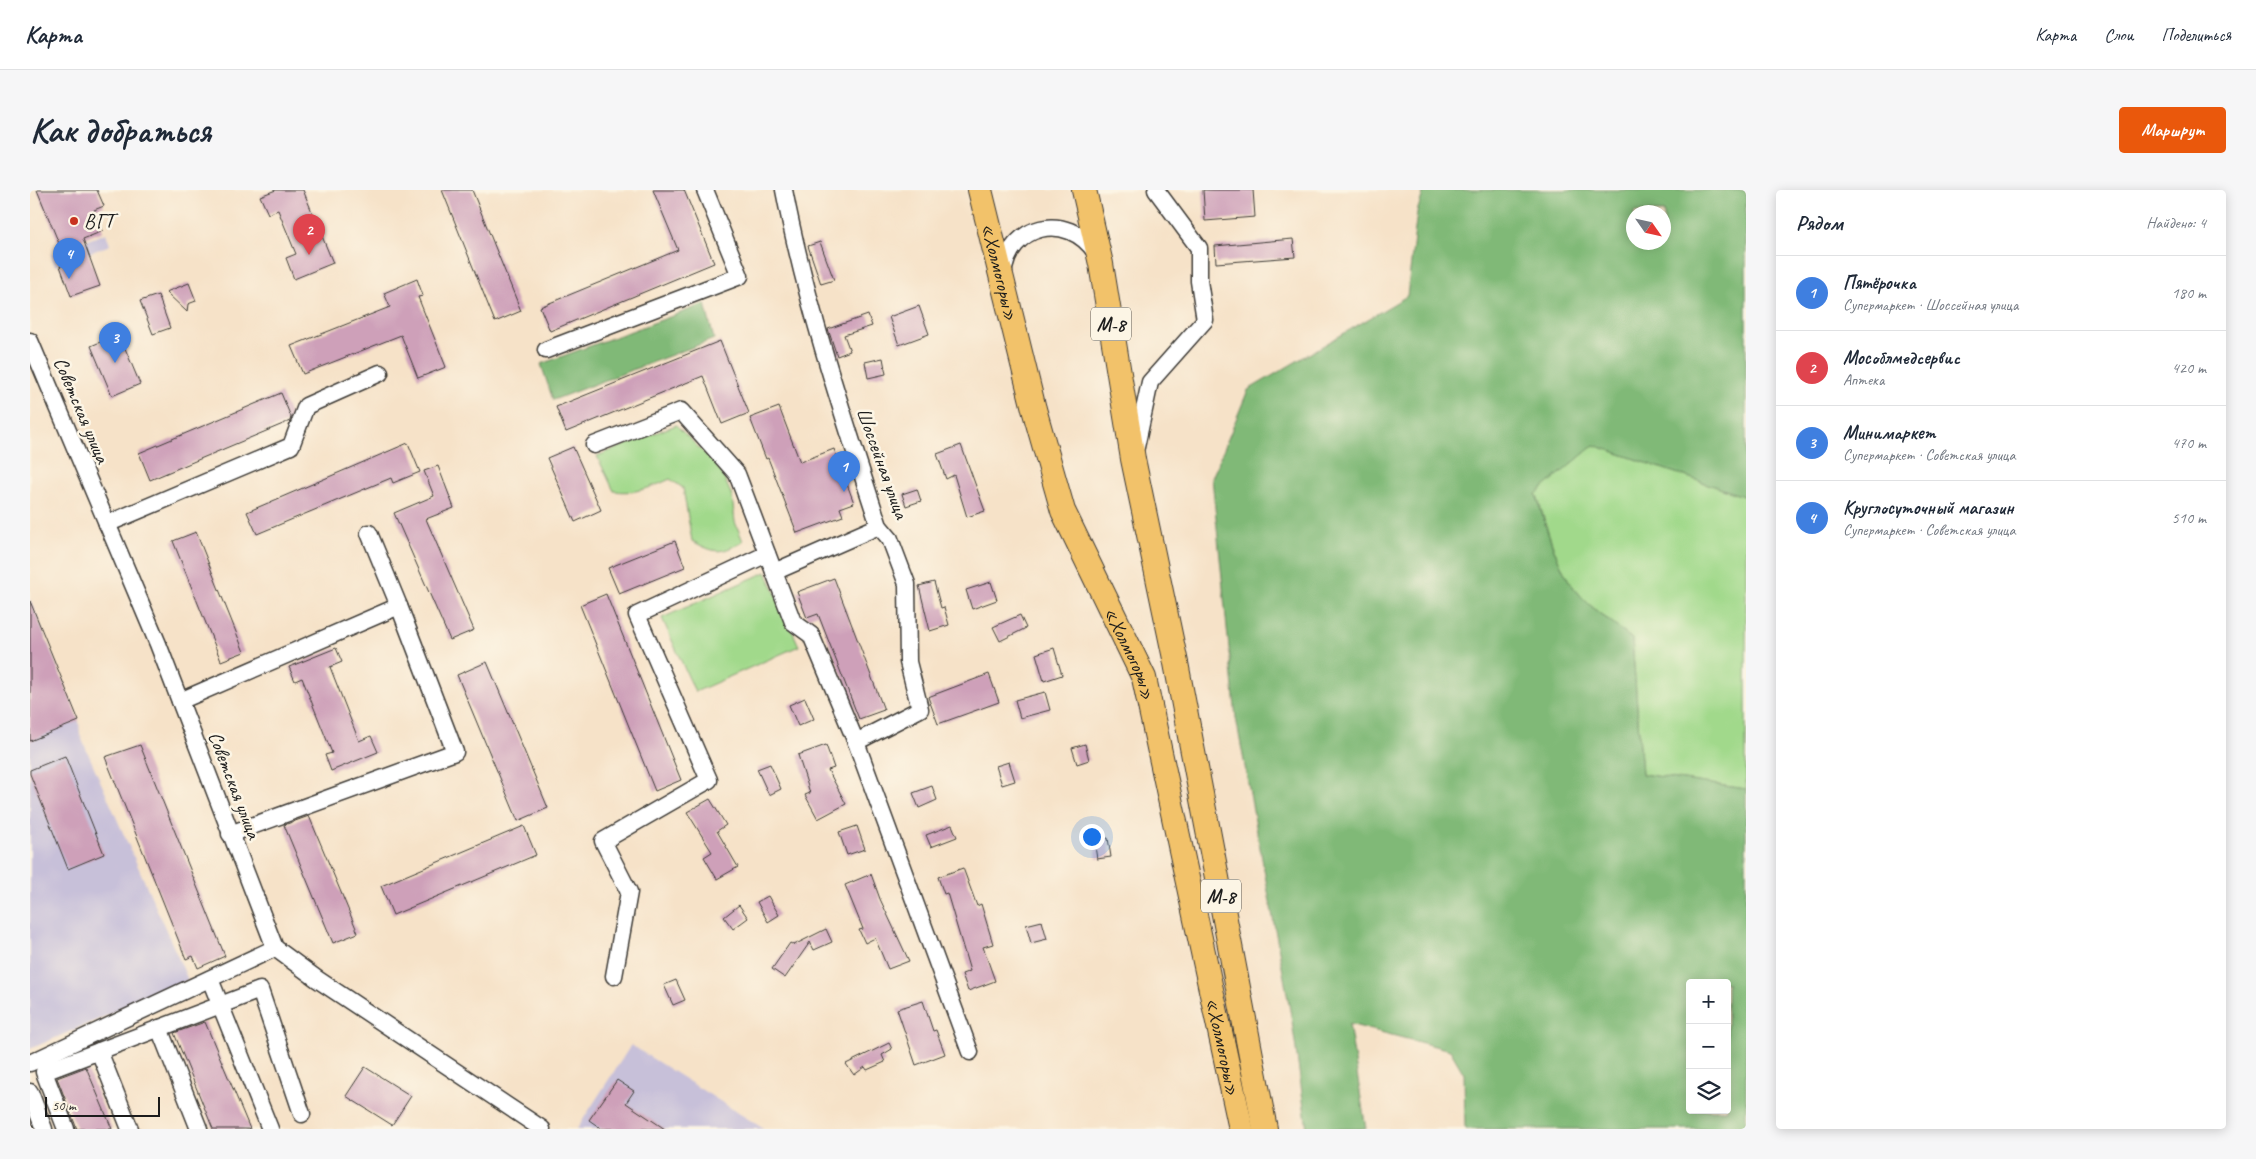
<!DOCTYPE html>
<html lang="ru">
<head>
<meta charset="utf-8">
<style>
	body { margin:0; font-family:Caveat,sans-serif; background:#f6f6f7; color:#1f2937 }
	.controls { position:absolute; right:15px; bottom:15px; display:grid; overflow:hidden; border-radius:5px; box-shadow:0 2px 12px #0003 }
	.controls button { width:45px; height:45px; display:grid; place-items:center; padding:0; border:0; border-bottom:1px solid #e0e1e3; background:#fff; color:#1f2937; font:25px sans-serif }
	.compass { position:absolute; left:1596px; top:15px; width:45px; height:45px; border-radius:50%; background:#fff; box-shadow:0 2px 12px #0003; rotate:124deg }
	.scale { position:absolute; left:15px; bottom:12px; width:115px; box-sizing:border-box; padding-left:5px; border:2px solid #1c1c1c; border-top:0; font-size:14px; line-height:18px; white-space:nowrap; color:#1c1c1c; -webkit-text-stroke:4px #fcf5e5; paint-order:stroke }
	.you { position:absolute; left:1061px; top:646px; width:18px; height:18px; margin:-12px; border:4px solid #fff; border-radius:50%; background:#1a73e8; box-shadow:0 0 0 8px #1a73e833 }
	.badge { display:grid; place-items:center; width:32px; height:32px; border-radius:50%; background:#ea580c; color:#fff; font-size:16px; font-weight:700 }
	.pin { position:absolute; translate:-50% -41px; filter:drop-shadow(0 1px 2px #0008) }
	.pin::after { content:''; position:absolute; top:26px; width:18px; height:15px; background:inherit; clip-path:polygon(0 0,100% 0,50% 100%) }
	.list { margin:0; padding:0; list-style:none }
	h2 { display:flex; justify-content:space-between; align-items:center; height:65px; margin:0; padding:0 20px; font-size:21px }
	h2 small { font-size:16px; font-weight:400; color:#747a83 }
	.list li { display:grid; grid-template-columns:32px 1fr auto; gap:15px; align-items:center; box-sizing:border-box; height:75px; padding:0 20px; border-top:1px solid #e0e1e3 }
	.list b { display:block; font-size:19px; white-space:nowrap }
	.list p { margin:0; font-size:16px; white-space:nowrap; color:#747a83 }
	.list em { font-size:16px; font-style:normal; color:#747a83 }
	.icon { flex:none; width:28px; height:28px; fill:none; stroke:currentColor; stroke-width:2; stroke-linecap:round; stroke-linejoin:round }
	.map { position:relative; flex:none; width:1716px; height:939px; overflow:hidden; border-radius:5px }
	header { display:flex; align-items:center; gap:30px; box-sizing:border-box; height:70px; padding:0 25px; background:#fff; border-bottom:1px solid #e0e1e3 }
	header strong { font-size:24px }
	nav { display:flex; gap:28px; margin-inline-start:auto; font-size:18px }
	.intro { display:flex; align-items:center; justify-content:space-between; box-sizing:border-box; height:120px; padding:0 30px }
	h1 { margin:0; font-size:35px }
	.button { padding:12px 22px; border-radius:5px; background:#ea580c; color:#fff; font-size:18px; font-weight:700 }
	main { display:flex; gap:30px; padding:0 30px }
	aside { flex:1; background:#fff; border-radius:5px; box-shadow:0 2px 12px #0003 }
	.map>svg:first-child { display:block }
</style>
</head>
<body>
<header>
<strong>Карта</strong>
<nav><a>Карта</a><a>Слои</a><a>Поделиться</a></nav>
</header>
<div class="intro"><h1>Как добраться</h1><a class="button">Маршрут</a></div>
<main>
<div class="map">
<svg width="1716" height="939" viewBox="0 0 1716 939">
	<rect width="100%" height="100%" fill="#fcf5e5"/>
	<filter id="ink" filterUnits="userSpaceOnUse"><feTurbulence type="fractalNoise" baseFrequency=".02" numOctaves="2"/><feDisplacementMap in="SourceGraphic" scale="10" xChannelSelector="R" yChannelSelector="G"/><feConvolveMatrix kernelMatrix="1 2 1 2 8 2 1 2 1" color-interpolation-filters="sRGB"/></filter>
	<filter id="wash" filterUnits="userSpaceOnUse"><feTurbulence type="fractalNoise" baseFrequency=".0096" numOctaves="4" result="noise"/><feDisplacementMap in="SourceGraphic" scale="20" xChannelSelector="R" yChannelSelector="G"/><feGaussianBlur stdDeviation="1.12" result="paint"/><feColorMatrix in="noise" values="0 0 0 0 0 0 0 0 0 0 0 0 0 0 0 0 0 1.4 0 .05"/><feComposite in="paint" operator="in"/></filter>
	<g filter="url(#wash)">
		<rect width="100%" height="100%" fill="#f6e2c8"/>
		<!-- industrial -->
		<g fill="#c7c0d9">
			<path d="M76 43 80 55 25 76 21 64Z"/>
			<path d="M0 409 49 531 50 545 158 790 0 859Z"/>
			<path d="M601 855 734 939H547Z"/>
		</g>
		<!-- green -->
		<g fill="#a1d98b" stroke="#5e7a54">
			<path d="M646 235 690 279 702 306 705 332 713 351C690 365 685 363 662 351L653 298 640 289C621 298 605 304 584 301L567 266Z"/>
			<path d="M1564 255 1716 307V599L1612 584 1602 449C1581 432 1554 414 1539 391 1523 364 1516 333 1506 303Z"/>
			<path d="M736 382 769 456 665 502 632 428Z"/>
		</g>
		<!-- forest -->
		<g fill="#80b977" stroke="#4e6a4a" fill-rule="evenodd">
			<path d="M1394 0H1716V307L1564 255 1506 304C1515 333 1523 364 1539 391 1554 414 1581 432 1602 449L1612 584 1716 599V939H1435L1434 884 1420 860 1319 834 1336 939H1277L1262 831 1206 528 1182 288 1218 200 1377 106 1387 22ZM1604 22H1634V52H1604ZM1660 793H1697V920H1660Z"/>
			<path d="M675 114 684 149 523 210 511 174Z"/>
		</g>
		<g id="blocks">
			<!-- building -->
			<g fill="#cea0b9">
				<path d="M7 0H67L74 16 64 20 73 41 53 49 70 96 41 106 30 76 37 73Z"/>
				<path d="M246 0H273L303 73 264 89 256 68 266 64 248 20 238 24 230 6Z"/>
				<path d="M412 0H442L491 121 465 132Z"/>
				<path d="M623 0H654L684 73 520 141 510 117 648 60Z"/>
				<path d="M1173 0H1223L1225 27 1175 31Z"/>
				<path d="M1263 49 1265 67 1186 73 1185 56Z"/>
				<path d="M790 52 804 90 791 94 778 56Z"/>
				<path d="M387 89 393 106 388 107 416 177 388 188 371 145 273 184 261 156 360 117 354 103Z"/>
				<path d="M159 93 166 111 158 114 157 122 136 102Z"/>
				<path d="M128 105 140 138 123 144 110 111Z"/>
				<path d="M889 116 899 144 869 155 859 127Z"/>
				<path d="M838 125 842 136 814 145 820 161 807 166 798 139Z"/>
				<path d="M89 144 110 194 82 206 61 156Z"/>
				<path d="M690 151 719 223 692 234 673 186 536 242 526 217Z"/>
				<path d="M853 168 856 184 838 188 835 172Z"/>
				<path d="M251 203 261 227 260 231 120 290 109 263Z"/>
				<path d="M749 217 770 272 804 259 824 313 810 318 813 326 767 343 738 268 736 269 720 228Z"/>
				<path d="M378 253 390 282 363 293 361 288 227 344 217 322Z"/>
				<path d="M931 255 955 321 937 327 924 285 916 289 907 264Z"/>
				<path d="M543 257 571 320 545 332 517 268Z"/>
				<path d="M408 276 424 318 396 329 444 440 420 450 364 323 404 306 394 281Z"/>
				<path d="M887 299 891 311 876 316 872 304Z"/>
				<path d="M166 342 214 462 191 471 143 351Z"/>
				<path d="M645 351 655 377 589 404 578 378Z"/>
				<path d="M804 388 854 520 829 529 788 424 777 428 767 402Z"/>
				<path d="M904 392 911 418 914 417 919 435 900 441 889 396Z"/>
				<path d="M961 392 967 410 942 419 936 400Z"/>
				<path d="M576 404 651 590 625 601 550 415Z"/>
				<path d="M0 411 49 531 0 551Z"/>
				<path d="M990 425 996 438 970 451 963 437Z"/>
				<path d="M306 458 312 472 300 477 329 551 341 546 348 562 301 581 295 565 302 563 272 488 265 491 259 477Z"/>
				<path d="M1024 458 1032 485 1014 491 1006 464Z"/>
				<path d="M457 472 518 618 488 631 427 485Z"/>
				<path d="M959 484 969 512 908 534 898 507Z"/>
				<path d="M1015 502 1020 520 990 528 985 510Z"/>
				<path d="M775 508 784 529 768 536 759 515Z"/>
				<path d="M1055 554 1059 570 1047 574 1042 558Z"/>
				<path d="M110 555 195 766 168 778 163 766 156 769 75 567Z"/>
				<path d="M796 555 804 578 798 580 816 614 788 629 775 605 780 603 768 565Z"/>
				<path d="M35 566 74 664 38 679 0 584V580Z"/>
				<path d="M979 572 985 591 972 595 966 576Z"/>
				<path d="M740 574 751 599 739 605 727 579Z"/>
				<path d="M902 596 907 610 889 618 883 603Z"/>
				<path d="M680 609 696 635 687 641 708 677 687 689 674 667 682 662 657 622Z"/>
				<path d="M279 626 328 743 303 753 254 635Z"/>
				<path d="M922 635 927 647 901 657 896 645Z"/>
				<path d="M494 636 506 665 363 725 351 696Z"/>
				<path d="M827 636 835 659 817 665 809 642Z"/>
				<path d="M1078 648 1081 667 1067 669 1064 650Z"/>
				<path d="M933 678 947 716 951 714 963 754 953 757 965 791 938 801 932 784 940 781 917 703 914 704 908 687Z"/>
				<path d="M841 684 850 709 879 771 858 779 845 748 835 753 829 740 833 739 815 695Z"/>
				<path d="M738 706 749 725 738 732 727 712Z"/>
				<path d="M709 715 718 728 703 739 694 727Z"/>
				<path d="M1012 731 1017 749 1001 753 996 735Z"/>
				<path d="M796 739 802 752 784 760 780 752 755 788 742 779 760 753 764 755Z"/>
				<path d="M646 790 655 810 643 815 634 795Z"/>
				<path d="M893 811 903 841 906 840 915 864 886 875 867 819Z"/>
				<path d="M175 832 220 939H183L144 843Z"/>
				<path d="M859 853 862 859 852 865 855 872 837 880 835 877 824 885 816 874Z"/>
				<path d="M56 877 82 939H47L27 888Z"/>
				<path d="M335 877 381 906 362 935 316 906Z"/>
				<path d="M587 890 604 901 596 913 635 939H572L559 930Z"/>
			</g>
		</g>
	</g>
	<g filter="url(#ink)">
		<use href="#blocks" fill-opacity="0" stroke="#3d3a36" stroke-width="1"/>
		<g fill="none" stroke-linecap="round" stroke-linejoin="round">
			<!-- minor casing -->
			<g stroke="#3d3a36" stroke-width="19">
				<g id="minor">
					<path d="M754 0C776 114 813 225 849 336L860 349 877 394 878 472 890 519 826 552"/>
					<path d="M973 86C978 34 1037 20 1066 63"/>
					<path d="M0 151 128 454 245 758 287 789 512 939"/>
					<path d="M516 160 710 86 675 0"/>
					<path d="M564 255 651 221 707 284 763 432 781 445 826 552 940 862"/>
					<path d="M1106 257 1120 192 1175 130 1169 91V58L1126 0"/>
					<path d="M77 334 261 256 276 216 350 183"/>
					<path d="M744 382 849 336"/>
					<path d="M150 511 369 416 339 343"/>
					<path d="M200 644 425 562 369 416"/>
					<path d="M584 786 599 702 573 651 679 590 607 425 737 364"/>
					<path d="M180 789 240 939"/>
					<path d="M129 838 169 939"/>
					<path d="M69 861 100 939"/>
					<path d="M0 873 245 758"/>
					<path d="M0 902 14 939"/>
					<path d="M36 939 14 882 230 800 272 924"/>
				</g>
			</g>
			<!-- highway casing -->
			<g stroke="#3d3a36" stroke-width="26">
				<g id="highway">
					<path id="s1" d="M950 0 1004 219 1033 321 1114 488 1211 939"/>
					<path d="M1054 0 1071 74 1103 269 1146 473 1235 939"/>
				</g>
			</g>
			<!-- minor -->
			<use href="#minor" stroke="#fff" stroke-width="16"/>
			<!-- highway -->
			<use href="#highway" stroke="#f2c26a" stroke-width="24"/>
		</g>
	</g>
	<!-- markers -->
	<circle fill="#c8321e" stroke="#fcf5e5" stroke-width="2" cx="44" cy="31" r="5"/>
	<g text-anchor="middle" stroke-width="5" stroke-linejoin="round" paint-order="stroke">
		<!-- shield labels -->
		<g fill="#fcf5e5" stroke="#5f5d58" stroke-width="1">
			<rect x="1061" y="117.5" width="40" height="33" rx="4"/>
			<rect x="1171" y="689.5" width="40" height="33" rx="4"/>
		</g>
		<g font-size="19" font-weight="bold" fill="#1c1c1c">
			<text x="1081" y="141">М-8</text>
			<text x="1191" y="713">М-8</text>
		</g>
		<!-- poi labels -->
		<g font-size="20" fill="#1c1c1c" stroke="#fcf5e5" text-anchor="start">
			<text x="54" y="38">ВГТ</text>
		</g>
		<!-- street labels -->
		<g font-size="20" fill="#1c1c1c" stroke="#fcf5e5">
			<text dy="7" stroke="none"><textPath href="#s1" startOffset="84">«Холмогоры»</textPath></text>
			<text transform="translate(52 220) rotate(67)" y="7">Советская улица</text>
			<text transform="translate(853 273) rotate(70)" y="7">Шоссейная улица</text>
			<text dy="7" stroke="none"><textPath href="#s1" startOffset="489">«Холмогоры»</textPath></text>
			<text transform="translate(205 595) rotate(69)" y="7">Советская улица</text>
			<text dy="7" stroke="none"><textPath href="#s1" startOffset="894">«Холмогоры»</textPath></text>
		</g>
	</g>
</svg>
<div class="controls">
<button>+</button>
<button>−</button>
<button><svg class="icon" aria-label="layers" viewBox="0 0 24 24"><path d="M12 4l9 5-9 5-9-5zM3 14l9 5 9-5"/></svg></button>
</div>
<svg class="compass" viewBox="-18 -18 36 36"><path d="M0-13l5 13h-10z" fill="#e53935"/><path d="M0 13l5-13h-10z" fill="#747a83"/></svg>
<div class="scale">50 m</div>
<div class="you"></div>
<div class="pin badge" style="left:814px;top:302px;background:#3f7fe0">1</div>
<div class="pin badge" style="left:279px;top:65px;background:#e0444e">2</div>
<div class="pin badge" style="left:85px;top:173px;background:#3f7fe0">3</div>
<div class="pin badge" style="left:39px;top:89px;background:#3f7fe0">4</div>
</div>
<aside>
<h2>Рядом<small>Найдено: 4</small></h2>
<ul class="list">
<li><span class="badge" style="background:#3f7fe0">1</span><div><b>Пятёрочка</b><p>Супермаркет · Шоссейная улица</p></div><em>180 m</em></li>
<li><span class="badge" style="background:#e0444e">2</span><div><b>Мособлмедсервис</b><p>Аптека</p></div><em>420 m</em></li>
<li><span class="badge" style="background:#3f7fe0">3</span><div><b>Минимаркет</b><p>Супермаркет · Советская улица</p></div><em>470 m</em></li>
<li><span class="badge" style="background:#3f7fe0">4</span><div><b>Круглосуточный магазин</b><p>Супермаркет · Советская улица</p></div><em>510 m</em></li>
</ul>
</aside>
</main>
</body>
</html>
